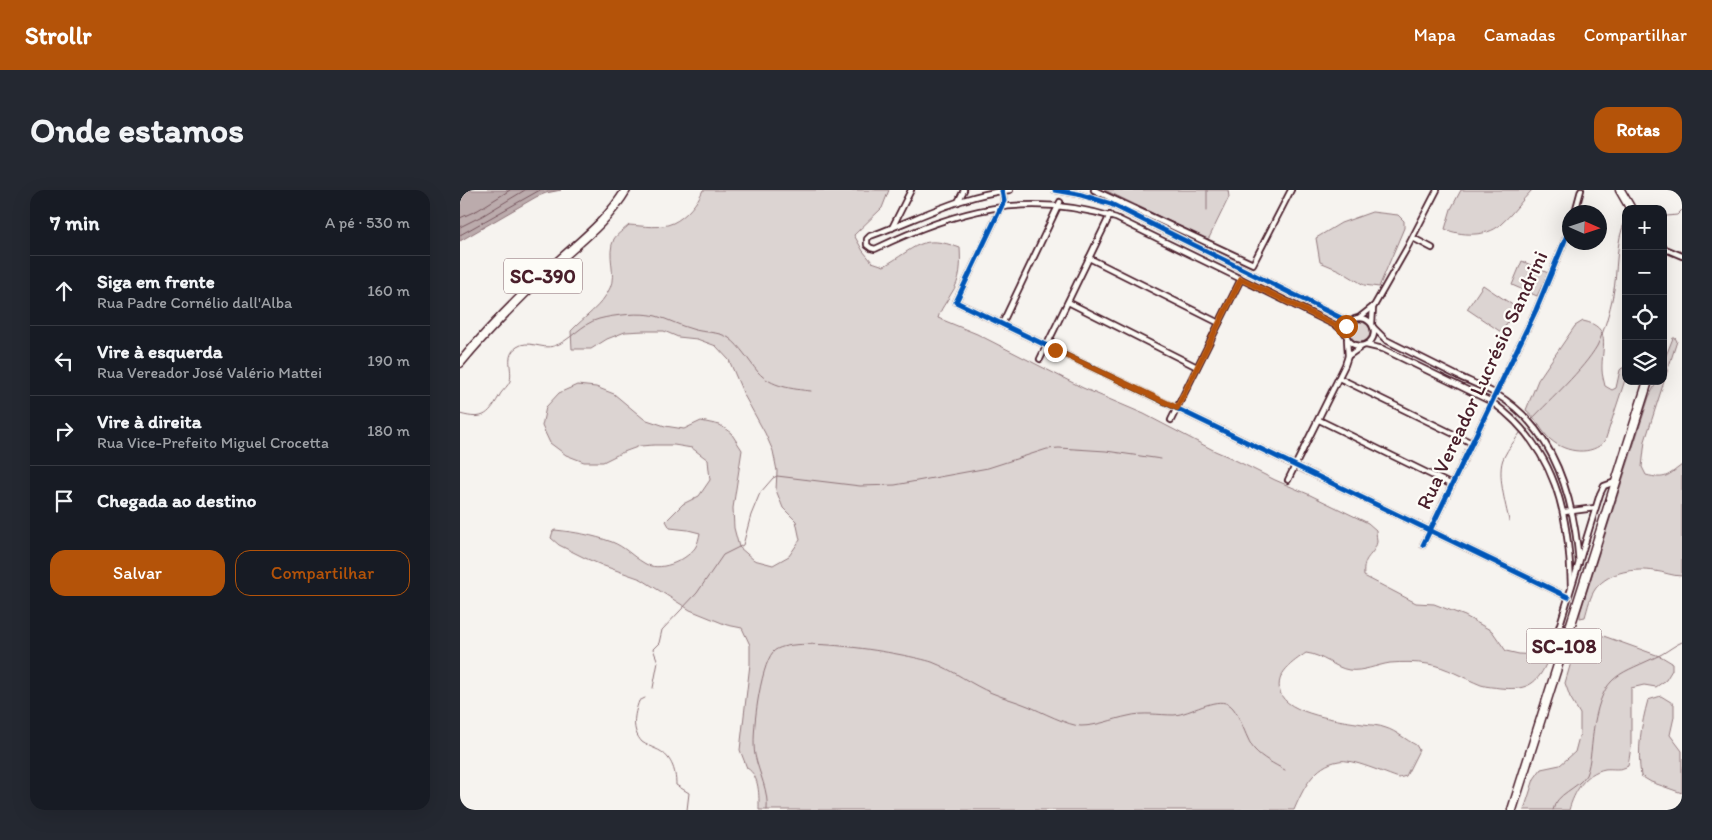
<!DOCTYPE html>
<html lang="pt">
<head>
<meta charset="utf-8">
<style>
	body { margin:0; font-family:Itim,sans-serif; background:#242831; color:#f1f3f6 }
	.controls { position:absolute; right:15px; top:15px; display:grid; overflow:hidden; border-radius:10px; box-shadow:0 5px 20px #0002 }
	.controls button { width:45px; height:45px; display:grid; place-items:center; padding:0; border:0; border-bottom:1px solid #363941; background:#171b24; color:#f1f3f6; font:25px sans-serif }
	.compass { position:absolute; left:1102px; top:15px; width:45px; height:45px; border-radius:50%; background:#171b24; box-shadow:0 5px 20px #0002; rotate:93deg }
	.stop { position:absolute; width:15px; height:15px; margin:-11px; border:4px solid #b45309; border-radius:50%; background:#fff }
	.stop.end { background:#b45309; border-color:#fff; box-shadow:0 1px 5px #0008 }
	.list { margin:0; padding:0; list-style:none }
	h2 { display:flex; justify-content:space-between; align-items:center; height:65px; margin:0; padding:0 20px; font-size:21px }
	h2 small { font-size:16px; font-weight:400; color:#9ea1a6 }
	.list li { display:grid; grid-template-columns:32px 1fr auto; gap:15px; align-items:center; box-sizing:border-box; height:70px; padding:0 20px; border-top:1px solid #363941 }
	.list b { display:block; font-size:19px; white-space:nowrap }
	.list p { margin:0; font-size:16px; white-space:nowrap; color:#9ea1a6 }
	.list em { font-size:16px; font-style:normal; color:#9ea1a6 }
	.actions { display:flex; gap:10px; padding:15px 20px }
	.actions a { flex:1; padding:11px 0; border:1px solid #b45309; border-radius:15px; text-align:center; font-size:18px; color:#b45309 }
	.actions .main { background:#b45309; color:#fff }
	.icon { flex:none; width:28px; height:28px; fill:none; stroke:currentColor; stroke-width:2; stroke-linecap:round; stroke-linejoin:round }
	.map { position:relative; flex:none; width:1222px; height:620px; overflow:hidden; border-radius:15px }
	header { display:flex; align-items:center; gap:30px; box-sizing:border-box; height:70px; padding:0 25px; background:#b45309; color:#fff }
	header strong { font-size:24px }
	nav { display:flex; gap:28px; margin-inline-start:auto; font-size:18px }
	.intro { display:flex; align-items:center; justify-content:space-between; box-sizing:border-box; height:120px; padding:0 30px }
	h1 { margin:0; font-size:35px }
	.button { padding:12px 22px; border-radius:15px; background:#b45309; color:#fff; font-size:18px; font-weight:700 }
	main { display:flex; gap:30px; padding:0 30px }
	aside { flex:1; background:#171b24; border-radius:15px; box-shadow:0 5px 20px #0002 }
	.map>svg:first-child { display:block }
</style>
</head>
<body>
<header>
<strong>Strollr</strong>
<nav><a>Mapa</a><a>Camadas</a><a>Compartilhar</a></nav>
</header>
<div class="intro"><h1>Onde estamos</h1><a class="button">Rotas</a></div>
<main>
<aside>
<h2>7 min<small>A pé · 530 m</small></h2>
<ul class="list">
<li><svg class="icon" aria-label="ahead" viewBox="0 0 24 24"><path d="M12 20V5M6 11l6-6 6 6"/></svg><div><b>Siga em frente</b><p>Rua Padre Cornélio dall'Alba</p></div><em>160 m</em></li>
<li><svg class="icon" aria-label="left" viewBox="0 0 24 24"><path d="M17 20v-9H6M10 6l-5 5 5 5"/></svg><div><b>Vire à esquerda</b><p>Rua Vereador José Valério Mattei</p></div><em>190 m</em></li>
<li><svg class="icon" aria-label="right" viewBox="0 0 24 24"><path d="M7 20v-9h11M14 6l5 5-5 5"/></svg><div><b>Vire à direita</b><p>Rua Vice-Prefeito Miguel Crocetta</p></div><em>180 m</em></li>
<li><svg class="icon" aria-label="arrive" viewBox="0 0 24 24"><path d="M6 21V4h12l-3 4 3 4H6"/></svg><div><b>Chegada ao destino</b></div></li>
</ul>
<div class="actions"><a class="main">Salvar</a><a>Compartilhar</a></div>
</aside>
<div class="map">
<svg width="1222" height="620" viewBox="0 0 1222 620">
	<rect width="100%" height="100%" fill="#f6f3ef"/>
	<filter id="ink" filterUnits="userSpaceOnUse"><feTurbulence type="fractalNoise" baseFrequency=".02" numOctaves="2"/><feDisplacementMap in="SourceGraphic" scale="10" xChannelSelector="R" yChannelSelector="G"/><feConvolveMatrix kernelMatrix="1 2 1 2 8 2 1 2 1" color-interpolation-filters="sRGB"/></filter>
	<g filter="url(#ink)">
		<!-- green -->
		<g fill="#dcd4d2" stroke="#937a7e">
			<path d="M243 0H429L422 18 394 45 403 61 412 72 424 76C456 58 461 43 500 58 501 74 501 90 491 104 486 113 481 118 478 128L517 144 623 198 684 224 755 261 769 267 815 290 848 304 908 333 916 340C916 344 917 349 917 352 914 367 902 365 904 386L956 413 974 414 1005 426 1032 441 1046 461 1059 464 1078 465 1083 467 1086 474C1076 497 1063 500 1040 498 1034 497 1027 497 1021 495 1003 488 987 477 968 474 956 472 942 472 930 473 917 475 902 482 889 480 875 478 863 465 846 463 833 472 815 483 820 502 826 524 883 531 903 534 910 535 919 535 926 538 936 541 946 550 956 555L959 560 946 586 939 588C926 584 891 568 879 571 854 575 843 599 834 620H299C299 606 300 586 287 578L280 560 290 474V455L282 438 267 435 230 420 181 389 144 376 125 368 99 355 91 348 93 341 95 340C114 342 133 345 152 352 165 357 172 366 184 373 199 383 225 371 235 358 238 354 239 347 240 343L228 340 210 338 206 331 223 314 239 306 250 290 248 270 232 258 214 255H194L180 256 161 263 143 272H124L106 265 90 253 82 236 86 217 99 203 117 195 136 197 154 204 184 229 205 236 224 239 241 231 260 235 271 243 282 260 273 318 274 338 279 357 294 370 313 375 329 366 340 350 336 331 323 318 316 300 317 281 313 261 305 243 284 205 269 170 256 156 237 149 218 147 204 141H184L165 142 147 149 131 159H112L111 141C124 127 142 116 150 98 157 83 146 65 154 49 157 44 165 39 169 35 183 36 200 39 213 33 226 27 238 12 243 0Z"/>
			<path d="M645 0H768L769 7 749 48 746 49Z"/>
			<path d="M1001 0H1072C1061 11 1052 25 1040 35 1027 47 1000 46 985 39L991 19Z"/>
			<path d="M912 22 938 25 944 31V38L919 97 904 95 879 80 860 72 856 48 881 33Z"/>
			<path d="M1062 71 1088 83 1077 106 1052 95Z"/>
			<path d="M1023 95 1057 118 1041 142 1007 119Z"/>
			<path d="M1123 131C1153 137 1141 158 1142 180 1142 185 1144 191 1145 196L1152 200 1156 198 1160 180 1162 178H1166V187L1145 251C1132 266 1106 263 1091 250 1081 242 1077 228 1066 220L1078 190 1115 136Z"/>
			<circle cx="900" cy="142" r="10"/>
			<path d="M1213 148H1215L1217 151 1185 251 1182 277 1186 285C1206 290 1207 286 1222 275V386C1212 386 1204 382 1195 381 1175 378 1150 381 1136 398 1130 406 1128 417 1125 427L1120 428V423L1189 207 1197 191H1203V173Z"/>
			<path d="M1124 439 1202 467 1212 473V480L1206 490 1196 497 1184 495 1171 498V557L1168 576C1160 581 1153 578 1145 579 1125 583 1114 602 1109 620H1064L1074 589 1081 579 1100 575 1115 562 1120 543V524L1110 507 1105 493 1119 445Z"/>
			<path d="M1201 506 1214 514V527L1210 545 1222 561V603L1191 592 1181 586C1177 560 1181 535 1188 510Z"/>
		</g>
		<!-- water -->
		<path fill="#bbabac" stroke="#8e7378" d="M4 0H101L86 3 76 7 0 51V2Z"/>
		<g fill="none" stroke-linecap="round" stroke-linejoin="round">
			<!-- shore -->
			<g stroke="#77575f" stroke-width="1">
				<path d="M0 28 18 20 50 0"/>
				<path d="M0 37 22 26 65 0"/>
				<path d="M0 45 80 0"/>
			</g>
			<!-- stream -->
			<g stroke="#8e7378" stroke-width="1">
				<path d="M747 0V21"/>
				<path d="M1183 17 1191 19"/>
				<path d="M1203 24 1207 26 1217 25 1222 20"/>
				<path d="M0 224C25 231 29 224 41 203 44 199 48 196 50 191 53 178 44 166 57 157 68 149 82 160 94 156 109 152 122 133 139 129 154 125 181 122 196 126 208 129 220 136 232 139 243 143 259 141 269 148 281 157 288 170 298 182 311 197 333 199 351 201"/>
				<path d="M1071 230C1091 209 1123 180 1137 156 1144 142 1150 120 1153 105 1158 82 1155 49 1166 30"/>
				<path d="M1049 331C1046 315 1036 282 1044 267 1048 258 1055 251 1060 243"/>
				<path d="M193 498 198 472 193 459 199 453 202 440 237 403 263 365 283 355 291 325 300 303 313 288 317 286 400 296 435 295 528 278 587 259 599 258 646 261 701 269"/>
				<path d="M185 508 179 511C174 525 171 540 182 552 186 555 192 557 196 559 211 565 216 580 216 595L229 603 227 620"/>
				<path d="M307 620C309 601 299 584 295 565 291 546 300 477 313 462 330 443 447 464 472 472 493 480 512 495 532 503 544 508 556 511 568 516 580 521 609 536 621 536 637 536 653 529 668 526 683 522 699 525 714 525 730 524 755 507 768 514 779 519 785 548 794 559 802 568 814 574 825 580"/>
				<path d="M1093 620C1096 603 1118 599 1126 585 1131 574 1132 549 1134 536 1144 481 1159 486 1202 464 1209 460 1215 455 1222 452"/>
			</g>
			<!-- street casing -->
			<g stroke="#4a1f2b" stroke-width="8">
				<g id="street">
					<path d="M550 0C500 5 456 30 410 46L407 49V55L411 58 415 59C496 20 567 0 656 28L877 136 885 143"/>
					<path d="M595 0 618 4 651 14 881 128 890 131"/>
					<path d="M634 0 793 74 831 0"/>
					<path d="M542 1 544 11 496 112 1108 407"/>
					<path d="M498 12 504 0"/>
					<path d="M1115 22 1121 0"/>
					<path d="M432 38 451 0"/>
					<path d="M953 48 972 58"/>
					<path d="M1203 58 1222 66"/>
					<path d="M629 68 759 133"/>
					<path d="M608 112 737 177"/>
					<path d="M900 127 914 116 947 58 977 0"/>
					<circle cx="900" cy="142" r="14"/>
					<path d="M542 134 600 12"/>
					<path d="M912 134 913 117"/>
					<path d="M913 137 926 150C950 162 974 174 998 186 1011 192 1024 197 1036 204 1095 239 1114 309 1119 373"/>
					<path d="M906 155 923 159 1032 212C1096 258 1109 324 1111 397"/>
					<path d="M888 166 901 157"/>
					<path d="M580 169 650 25"/>
					<path d="M879 188 1012 253"/>
					<path d="M711 230 781 89"/>
					<path d="M859 230 992 295"/>
					<path d="M828 290 885 175 888 166 887 149"/>
					<path d="M1104 322 1135 318"/>
					<path d="M963 355 1076 120 1110 38"/>
					<path d="M1105 452 1099 448 1098 441 1140 304 1144 296 1155 292"/>
				</g>
			</g>
			<!-- primary casing -->
			<g stroke="#4a1f2b" stroke-width="11">
				<g id="primary">
					<path d="M1160 0 1171 19"/>
					<path d="M0 173C28 139 60 107 92 77 119 52 147 32 166 0"/>
					<path d="M1052 620 1188 191"/>
				</g>
			</g>
			<!-- street -->
			<use href="#street" stroke="#fdfcf7" stroke-width="4.5"/>
			<!-- primary -->
			<use href="#primary" stroke="#fdfcf7" stroke-width="8"/>
			<!-- cycleway casing -->
			<g stroke="#fdfcf7" stroke-width="8">
				<g id="cycleway">
					<path d="M595 0 618 4 651 14 881 128 890 131"/>
					<path d="M542 1 544 11 496 112 1108 407"/>
					<path d="M963 355 1076 120 1110 38"/>
				</g>
			</g>
			<!-- cycleway -->
			<use href="#cycleway" stroke="#0057b8" stroke-width="5"/>
		</g>
	</g>
	<g fill="none" stroke-linecap="round" stroke-linejoin="round" filter="url(#ink)">
		<!-- route -->
		<path stroke="#b45309" stroke-width="6" d="M595 160 717 218 781 89 877 136 885 143 886 136"/>
	</g>
	<g text-anchor="middle" stroke-width="4.5" stroke-linejoin="round" paint-order="stroke">
		<!-- shield labels -->
		<g fill="#fdfcf7" stroke="#806168" stroke-width="1">
			<rect x="44" y="68.5" width="78" height="35" rx="4"/>
			<rect x="1066.5" y="438.5" width="75" height="35" rx="4"/>
		</g>
		<g font-size="20" font-weight="bold" fill="#4a1f2b">
			<text x="83" y="93">SC-390</text>
			<text x="1104" y="463">SC-108</text>
		</g>
		<!-- street labels -->
		<g font-size="21" fill="#4a1f2b" stroke="#fdfcf7">
			<text transform="translate(1022 190) rotate(-65)" y="7">Rua Vereador Lucrésio Sandrini</text>
		</g>
	</g>
</svg>
<div class="controls">
<button>+</button>
<button>−</button>
<button><svg class="icon" aria-label="locate" viewBox="0 0 24 24"><circle cx="12" cy="12" r="6"/><path d="M12 2v4M12 18v4M2 12h4M18 12h4"/></svg></button>
<button><svg class="icon" aria-label="layers" viewBox="0 0 24 24"><path d="M12 4l9 5-9 5-9-5zM3 14l9 5 9-5"/></svg></button>
</div>
<svg class="compass" viewBox="-18 -18 36 36"><path d="M0-13l5 13h-10z" fill="#e53935"/><path d="M0 13l5-13h-10z" fill="#9ea1a6"/></svg>
<div class="stop" style="left:886px;top:136px"></div>
<div class="stop end" style="left:595px;top:160px"></div>
</div>
</main>
</body>
</html>
